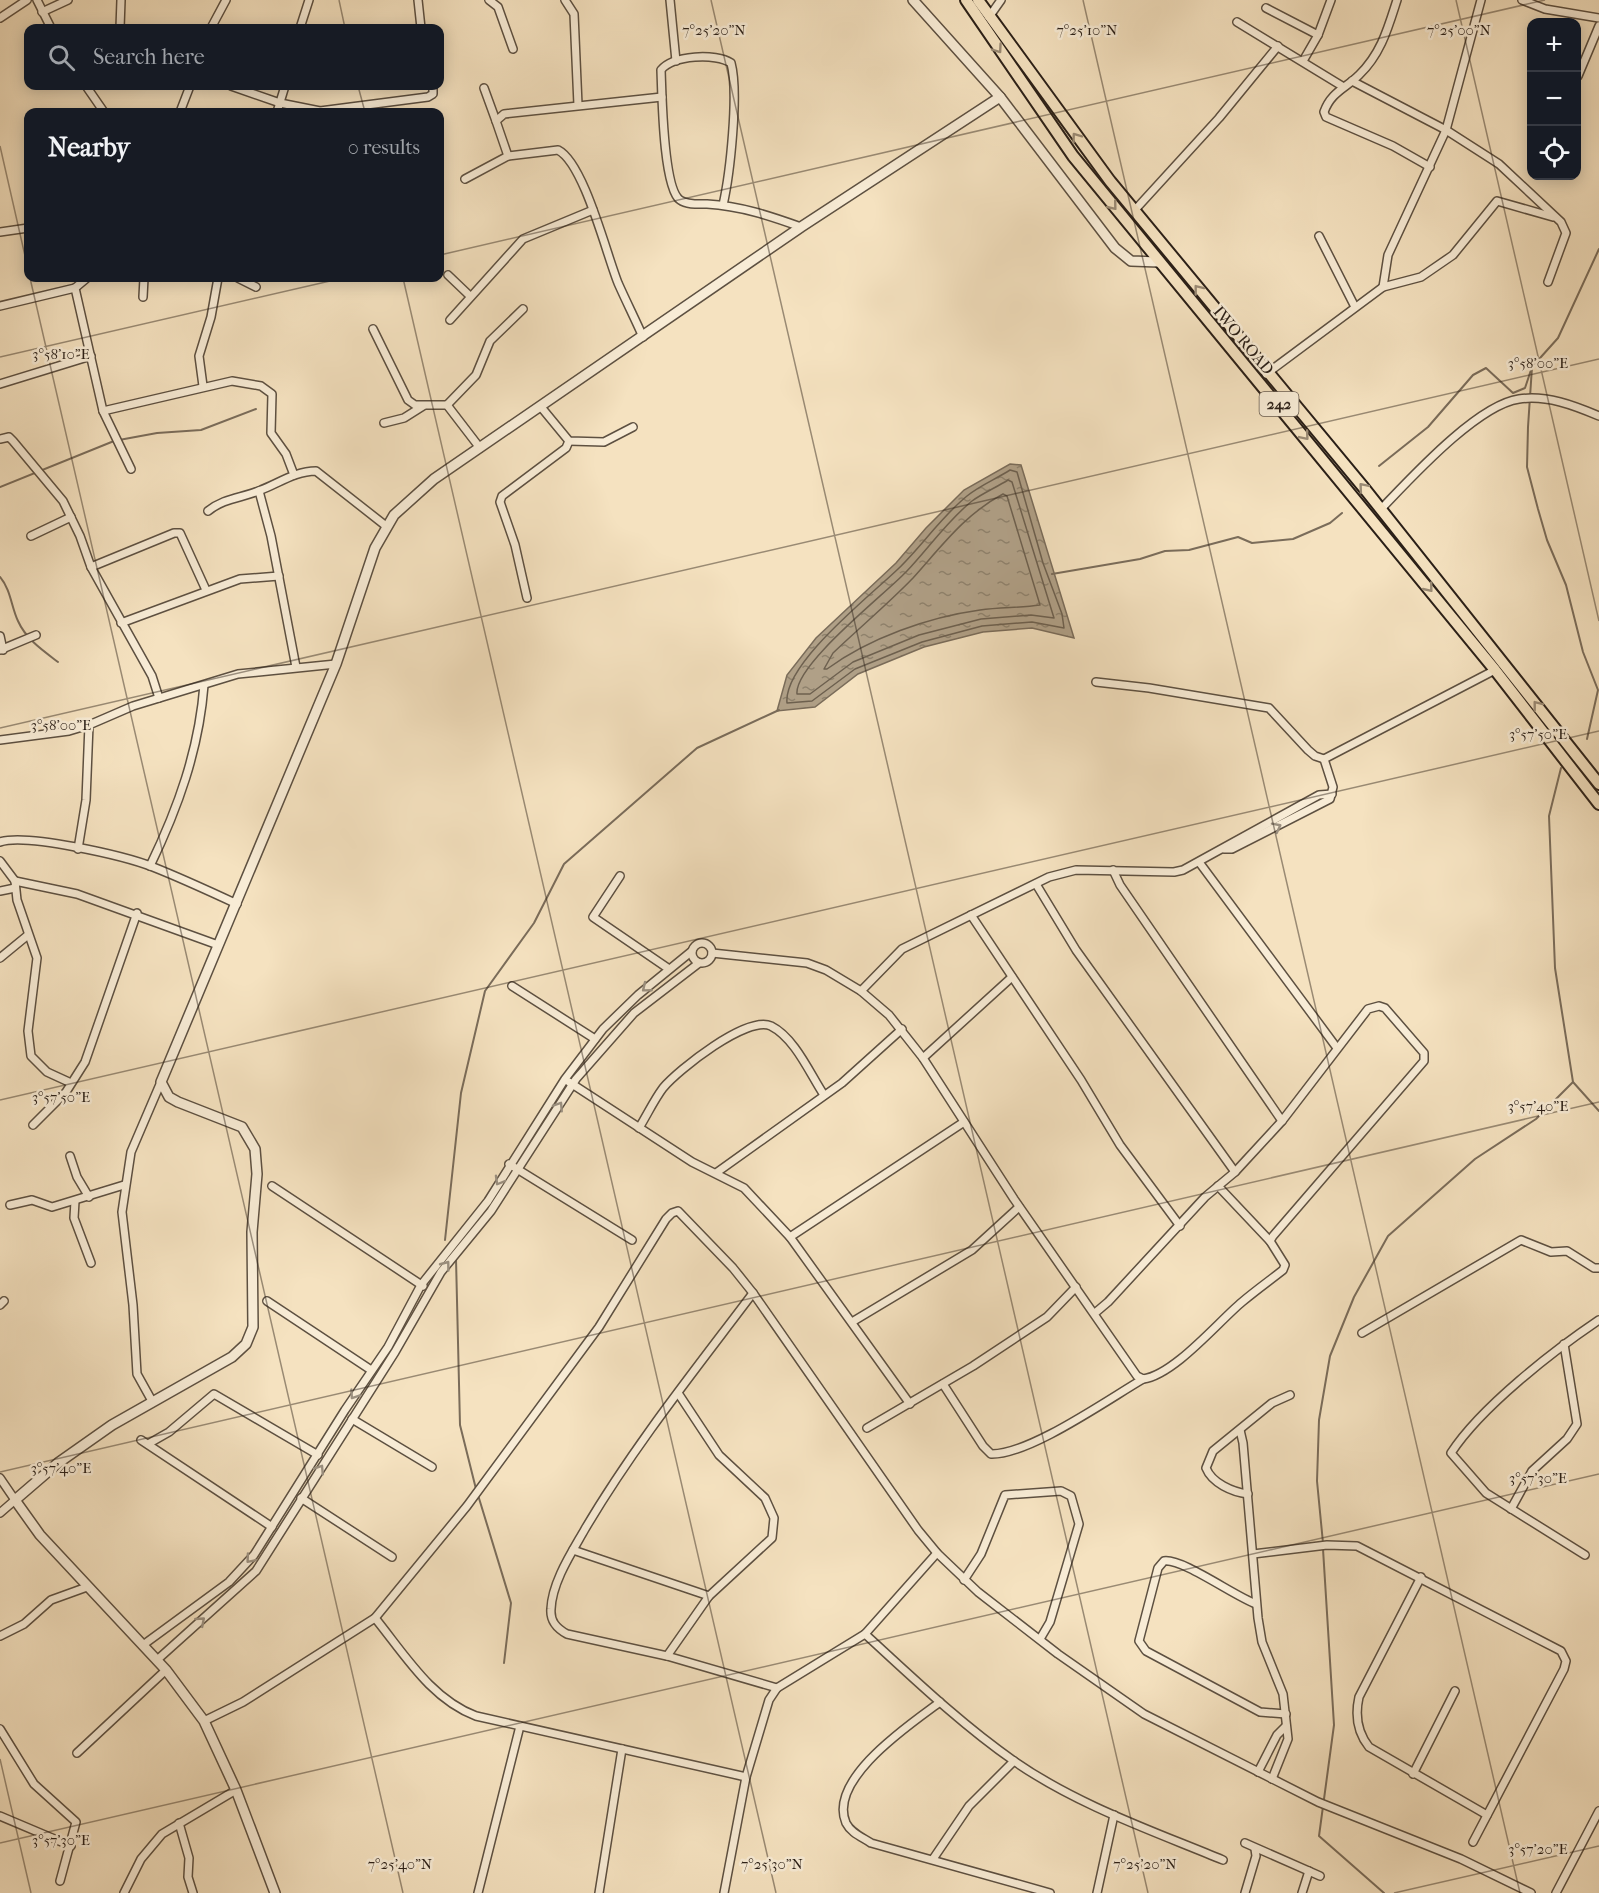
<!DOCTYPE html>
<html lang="en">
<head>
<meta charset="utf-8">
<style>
	body { margin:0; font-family:"IM FELL French Canon",serif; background:#20242c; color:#f1f3f6 }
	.controls { position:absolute; right:18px; top:18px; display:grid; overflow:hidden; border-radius:12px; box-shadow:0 3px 15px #0003 }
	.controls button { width:54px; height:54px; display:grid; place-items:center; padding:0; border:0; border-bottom:2px solid #363941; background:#171b24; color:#f1f3f6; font:30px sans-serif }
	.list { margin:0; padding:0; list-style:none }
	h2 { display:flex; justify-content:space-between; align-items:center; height:78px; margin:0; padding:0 24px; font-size:26px }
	h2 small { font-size:20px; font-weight:400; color:#9ea1a6 }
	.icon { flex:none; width:33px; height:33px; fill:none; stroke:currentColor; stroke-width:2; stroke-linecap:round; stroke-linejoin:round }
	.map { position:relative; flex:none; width:1599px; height:1893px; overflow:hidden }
	.search { position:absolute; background:#171b24; box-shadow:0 3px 15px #0003; left:24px; top:24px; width:420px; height:66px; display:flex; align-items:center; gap:15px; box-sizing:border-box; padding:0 21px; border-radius:12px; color:#9ea1a6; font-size:22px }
	.panel { position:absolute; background:#171b24; box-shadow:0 3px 15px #0003; left:24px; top:108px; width:420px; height:174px; border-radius:12px }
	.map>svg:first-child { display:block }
</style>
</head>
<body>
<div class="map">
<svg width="1599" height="1893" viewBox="0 0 1599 1893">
	<defs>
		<pattern id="water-ripples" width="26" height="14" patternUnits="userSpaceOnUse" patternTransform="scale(1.5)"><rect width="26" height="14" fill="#b0a087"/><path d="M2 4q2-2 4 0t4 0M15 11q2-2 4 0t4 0" fill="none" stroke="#8f826d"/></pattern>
	</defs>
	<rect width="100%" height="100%" fill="#f5e2c0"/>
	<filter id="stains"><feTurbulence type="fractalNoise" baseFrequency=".00333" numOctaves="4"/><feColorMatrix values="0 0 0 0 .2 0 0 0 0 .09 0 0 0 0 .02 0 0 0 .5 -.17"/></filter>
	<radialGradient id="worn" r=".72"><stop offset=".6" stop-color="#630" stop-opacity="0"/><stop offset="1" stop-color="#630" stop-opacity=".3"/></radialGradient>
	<!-- water -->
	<path fill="url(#water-ripples)" stroke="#7a6c5a" stroke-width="1.5" d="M1010 464 1021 465 1074 638 1032 628 983 632 924 647 858 674 815 707 777 711 787 675 816 638 896 563 926 528 964 490Z"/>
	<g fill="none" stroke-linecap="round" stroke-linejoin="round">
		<!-- shore -->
		<g stroke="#6d604f" stroke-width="1.5">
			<path d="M1010 470 1017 472 1043 563 1062 614 1064 628 1032 622 982 626 922 642 855 669 812 701 787 703C783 664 870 596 898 569 922 546 941 517 967 496 979 486 996 479 1010 470Z"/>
			<path d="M1008 480 1012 482 1054 618 1031 615 981 619 919 635 853 662 810 694H797C794 665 884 595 906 572 928 549 947 521 972 501 983 493 997 487 1008 480Z"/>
			<path d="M1003 494 1007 496 1040 605C1020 608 1000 607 980 610 929 617 869 638 827 669H824L833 653C859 628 888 604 913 578 941 547 965 514 1003 494Z"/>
		</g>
		<!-- stream -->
		<g stroke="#7a6c5a" stroke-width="2">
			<path d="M119 440 157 433 201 430 256 409"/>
			<path d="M1379 466 1428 427 1473 375 1486 368 1513 393 1525 388 1531 370"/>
			<path d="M0 487 114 441"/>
			<path d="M1052 574 1140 559 1165 551 1189 550 1238 537 1252 543 1293 539 1330 523 1342 513"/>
			<path d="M0 577C11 590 11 606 18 621 26 639 42 650 58 662"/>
			<path d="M1587 739 1598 690 1583 652 1566 585 1547 540 1538 509 1527 467 1528 427 1532 367 1558 338 1599 249"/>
			<path d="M1573 1082 1599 1111"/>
			<path d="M445 1240 461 1093 485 991 534 923 564 864 697 748 779 710"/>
			<path d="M456 1259 460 1425 476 1489"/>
			<path d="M478 1495 511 1603 504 1663"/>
			<path d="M1323 1543 1317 1481 1319 1420 1330 1356 1354 1297 1388 1236 1475 1159 1536 1119 1573 1082 1555 968 1549 816 1561 768"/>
			<path d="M1323 1549 1334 1725 1319 1836 1384 1893"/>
		</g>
		<!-- minor casing -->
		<g stroke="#5d5041" stroke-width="10">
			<g id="minor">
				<path d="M37 0 51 28"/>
				<path d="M418 0 421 28"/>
				<path d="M489 0 498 7 513 49"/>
				<path d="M565 0 574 14 578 105"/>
				<path d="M670 0 676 61"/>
				<path d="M1397 0C1388 28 1381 54 1359 75 1346 88 1331 92 1324 112L1326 117 1393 146 1430 167"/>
				<path d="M1522 0 1545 9 1599 18"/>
				<path d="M1266 8 1318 35"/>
				<path d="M42 12 68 0"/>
				<path d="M989 17 1001 0"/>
				<path d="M0 18 27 0"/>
				<path d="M1237 22 1342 86"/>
				<path d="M120 28 121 0"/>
				<path d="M211 28 226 0"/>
				<path d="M300 28 309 0"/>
				<path d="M1303 61 1318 35 1331 0"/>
				<path d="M1578 76 1599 26"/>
				<path d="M1352 81 1446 130 1499 164 1561 222 1566 233 1548 282"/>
				<path d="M86 86 104 112"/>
				<path d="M231 86 280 103 320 111 428 97 433 94V86"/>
				<path d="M484 88 496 121"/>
				<path d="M180 112 190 86"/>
				<path d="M277 112 285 86"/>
				<path d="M508 156 496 121 504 114 662 97"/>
				<path d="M465 179 508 156 558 150C584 163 606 253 618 283 626 301 635 319 643 337"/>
				<path d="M723 205C730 174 739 93 731 63 716 53 673 55 661 70 662 93 663 188 680 200 687 205 699 204 707 204 741 206 770 216 801 227"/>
				<path d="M1134 211 1219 118 1278 46"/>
				<path d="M0 232 28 228"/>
				<path d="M1319 236 1355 307"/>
				<path d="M448 275 470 296"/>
				<path d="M238 278 256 287"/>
				<path d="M1383 287 1388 255 1446 130 1481 0"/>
				<path d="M75 288 103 411 131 469"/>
				<path d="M143 297 144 278"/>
				<path d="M0 306 75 288 87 278"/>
				<path d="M450 320 523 239 593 210"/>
				<path d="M373 329 408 400 415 405H447L480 448"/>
				<path d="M1266 374 1383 287 1421 277 1453 255 1497 201 1553 217"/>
				<path d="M0 384 91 356"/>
				<path d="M203 386 199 356 211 317 218 278"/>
				<path d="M447 405 476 375 490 341 523 309"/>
				<path d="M541 407 569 441 604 442 633 427"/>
				<path d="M103 411 232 381 261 386 272 394 271 433 286 454 294 475"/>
				<path d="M384 423 404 418 423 406"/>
				<path d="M0 439 9 437 13 441 63 501 80 536 91 567 152 676 159 698"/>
				<path d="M259 491 271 536 296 667"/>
				<path d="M1381 509C1411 478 1477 405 1519 399 1547 395 1573 405 1599 416"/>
				<path d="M208 511C224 498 242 498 261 490 279 483 296 471 316 471L386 526"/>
				<path d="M31 536 71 517"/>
				<path d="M91 567 174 533H180L206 590"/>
				<path d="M527 598 515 545 500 502 502 496 566 448 569 441"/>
				<path d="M121 623 240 579 279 576"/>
				<path d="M0 636 3 650"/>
				<path d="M0 650 36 635"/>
				<path d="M1096 682 1149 688 1269 708 1308 750 1315 756 1324 759 1495 670"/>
				<path d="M0 740 69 731 89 725 133 706 238 674 336 664"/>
				<path d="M0 842C26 833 125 856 153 867 181 878 209 891 237 904"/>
				<path d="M78 849 86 800 89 725"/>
				<path d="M1224 849H1232L1330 799 1333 787 1324 759"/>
				<path d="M0 861 15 881 17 900 37 958 28 1031 31 1056 47 1072 71 1083"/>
				<path d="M1199 862 1337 1048"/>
				<path d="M150 866C178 808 199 750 204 685"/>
				<path d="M1113 870 1120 885 1282 1121"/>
				<path d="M620 876 593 917 669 969"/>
				<path d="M15 881 77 894 218 945"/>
				<path d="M1036 884 1076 950 1235 1172"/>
				<path d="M0 891 15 888"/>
				<path d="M971 915 1081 1080 1120 1145 1180 1226"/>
				<circle cx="702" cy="953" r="10"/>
				<path d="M712 953 807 963 826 970 861 991 889 1015 923 1058 1014 1199 1137 1376 1143 1379C1174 1375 1218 1322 1242 1302 1255 1291 1269 1281 1283 1270L1285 1265 1270 1241 1273 1236 1424 1061V1053L1385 1008 1379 1006 1368 1009 1282 1121 1235 1172 1205 1197 1108 1302 1095 1313"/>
				<path d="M0 958 28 935"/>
				<path d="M512 986 595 1039"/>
				<path d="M861 991 902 949 1049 877 1076 870 1174 872 1183 870 1319 795 1332 794"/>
				<path d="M923 1058 1012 977"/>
				<path d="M569 1082 692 1162 744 1188 790 1237 910 1404"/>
				<path d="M33 1125 66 1092 85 1062 137 913"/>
				<path d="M639 1128C647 1115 654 1100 663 1088 678 1070 747 1015 771 1026 795 1038 810 1074 824 1095"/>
				<path d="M70 1156 77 1177 89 1197"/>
				<path d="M509 1164 632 1240"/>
				<path d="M716 1173 842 1083 902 1029"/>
				<path d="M272 1186 423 1286"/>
				<path d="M1218 1186 1270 1241"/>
				<path d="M75 1201 74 1218 91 1263"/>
				<path d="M10 1205 32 1200 52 1207 124 1185"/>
				<path d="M790 1237 964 1122"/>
				<path d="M753 1293C695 1370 634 1446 585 1529 572 1552 552 1582 551 1609 550 1621 556 1628 567 1634L667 1656 777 1688"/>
				<path d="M267 1301 371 1370"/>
				<path d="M0 1305 4 1301"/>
				<path d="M852 1322 972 1250 1019 1207"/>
				<path d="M1362 1333 1521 1240 1551 1252 1567 1251 1594 1268H1599"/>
				<path d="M943 1384 983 1446 991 1454C1029 1455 1107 1400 1143 1379"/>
				<path d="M152 1401 137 1374 133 1305 122 1212 131 1152 161 1082"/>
				<path d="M352 1419 432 1467"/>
				<path d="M867 1428 973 1366 1047 1317 1076 1287"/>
				<path d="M1240 1430 1243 1443 1258 1618 1262 1642 1283 1694 1288 1739 1272 1779"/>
				<path d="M141 1440 272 1527"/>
				<path d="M148 1444 169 1432 214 1394 318 1455"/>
				<path d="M0 1478 15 1500 0 1513"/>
				<path d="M1248 1494C1232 1492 1212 1483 1206 1468L1213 1451 1272 1403 1290 1395"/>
				<path d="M301 1498 392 1557"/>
				<path d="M1511 1509 1532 1471 1567 1439 1577 1424 1564 1344"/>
				<path d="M573 1550 709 1596"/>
				<path d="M1253 1554 1327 1545 1357 1546 1561 1651 1566 1661 1564 1669 1473 1842"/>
				<path d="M1585 1555 1486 1493 1451 1453C1481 1407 1553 1351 1599 1320"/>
				<path d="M1421 1577 1359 1697C1355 1715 1357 1732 1369 1747L1487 1815"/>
				<path d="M964 1580 981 1554 1005 1495 1061 1491 1071 1496 1079 1524 1050 1622 1040 1639"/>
				<path d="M1256 1604C1234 1596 1182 1558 1164 1561L1158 1568 1139 1641 1146 1651 1260 1712 1286 1714"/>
				<path d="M375 1618C405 1655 431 1699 476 1716L746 1777"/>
				<path d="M865 1634C913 1678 961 1724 1014 1761 1077 1805 1153 1831 1223 1860"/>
				<path d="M0 1636 24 1624 51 1600 87 1587"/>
				<path d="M143 1645 229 1582 254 1555 345 1410 388 1347 421 1285 488 1201 565 1079 603 1029 638 995 692 951"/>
				<path d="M667 1656 709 1596 772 1538 774 1518 765 1498 719 1455 678 1393"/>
				<path d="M157 1660 256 1571 395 1352 441 1272 491 1211 576 1079 634 1013 699 963"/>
				<path d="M940 1702C912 1723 827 1779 846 1823 851 1833 862 1837 871 1843L1050 1893"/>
				<path d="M204 1721 243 1702 375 1618 467 1506 599 1327 666 1219 672 1213 678 1211 733 1268 753 1293 918 1530 937 1553 978 1592 1058 1654 1144 1714 1318 1802 1461 1859 1531 1893"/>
				<path d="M0 1729 34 1784 76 1822 60 1881"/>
				<path d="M77 1753 166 1670"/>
				<path d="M1258 1772 1277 1735 1286 1726"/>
				<path d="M1413 1774 1455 1691"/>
				<path d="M0 1816 71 1846"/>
				<path d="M179 1823 189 1858 188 1877 193 1893"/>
				<path d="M1245 1843 1320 1876"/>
				<path d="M933 1859 969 1806 1014 1761"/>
				<path d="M124 1893 141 1859 162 1834 236 1790"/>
				<path d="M478 1893 520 1726"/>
				<path d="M599 1893 622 1749"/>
				<path d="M724 1893 746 1777 769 1700 777 1688 865 1634 937 1553"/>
				<path d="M1097 1893 1114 1815"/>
				<path d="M1245 1893 1256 1856 1255 1849"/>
				<path d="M1302 1893 1309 1871"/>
				<path d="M1556 1893 1599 1811"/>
			</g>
		</g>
		<!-- tertiary casing -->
		<g stroke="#5d5041" stroke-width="12">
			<g id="tertiary">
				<path d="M913 0 1000 97 1115 248 1131 261 1159 262"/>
				<path d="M275 1893 236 1790 204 1721 166 1670 40 1535 15 1500 58 1463 112 1425 232 1357 246 1344 253 1327 252 1232 257 1174 255 1149 242 1127 178 1102 169 1097 161 1082 336 664 375 548 394 515 434 479 801 227 1000 97"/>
			</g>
		</g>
		<!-- primary casing -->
		<g stroke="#2a1f17" stroke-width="14">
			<g id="primary">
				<path d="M966 0 1073 156 1495 670 1599 804"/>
				<path d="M978 0 1110 181 1364 488 1599 784"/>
			</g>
		</g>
		<!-- minor -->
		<use href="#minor" stroke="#f8ecd6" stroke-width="7"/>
		<!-- tertiary -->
		<use href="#tertiary" stroke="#f8ecd6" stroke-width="9"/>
		<!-- primary -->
		<use href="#primary" stroke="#f5e2c0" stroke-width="10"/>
	</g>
	<!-- one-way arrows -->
	<defs><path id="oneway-chevron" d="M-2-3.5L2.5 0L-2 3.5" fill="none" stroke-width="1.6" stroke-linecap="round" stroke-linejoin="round" transform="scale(1.5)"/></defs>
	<g stroke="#9a8a74">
		<use href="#oneway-chevron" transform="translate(998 49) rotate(55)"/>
		<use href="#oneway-chevron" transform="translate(1076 137) rotate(-126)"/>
		<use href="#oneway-chevron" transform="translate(1113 206) rotate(51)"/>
		<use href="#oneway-chevron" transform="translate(1198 289) rotate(-128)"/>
		<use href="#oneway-chevron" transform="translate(1305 436) rotate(50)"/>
		<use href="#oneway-chevron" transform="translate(1363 487) rotate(-130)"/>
		<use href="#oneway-chevron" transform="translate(1429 588) rotate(51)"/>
		<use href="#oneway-chevron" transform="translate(1537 705) rotate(-128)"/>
	</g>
	<g stroke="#9b9080">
		<use href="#oneway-chevron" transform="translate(1277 827) rotate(-27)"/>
		<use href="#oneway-chevron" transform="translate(646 988) rotate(141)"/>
		<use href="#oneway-chevron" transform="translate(559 1106) rotate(-57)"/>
		<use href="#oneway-chevron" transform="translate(499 1181) rotate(120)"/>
		<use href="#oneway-chevron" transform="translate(446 1265) rotate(-53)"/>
		<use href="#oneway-chevron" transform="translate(354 1395) rotate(124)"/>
		<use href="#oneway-chevron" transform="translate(320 1469) rotate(-57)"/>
		<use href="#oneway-chevron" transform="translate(250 1559) rotate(130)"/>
		<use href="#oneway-chevron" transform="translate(201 1621) rotate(-41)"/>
	</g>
	<!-- ticks -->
	<path fill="none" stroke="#2a1f17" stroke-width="1.5" stroke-opacity="0.45" d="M339 0 345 28M711 0 1148 1893M1083 0 1520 1893M1456 0 1599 621M358 86 365 112M0 146 28 269M440 255 1545 0M30 278 403 1893M403 278 776 1893M0 357 343 278M0 728 1599 359M0 1100 1599 731M0 1472 1599 1102M0 1759 31 1893M0 1843 1599 1474M1394 1893 1599 1846"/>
	<g text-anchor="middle" stroke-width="5" stroke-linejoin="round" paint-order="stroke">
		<!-- shield labels -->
		<rect fill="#f8ecd6" stroke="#685c50" stroke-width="1.5" x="1259.5" y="392" width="39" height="24" rx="4.5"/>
		<g font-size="15" font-weight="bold" fill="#2a1f17">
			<text x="1279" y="409">242</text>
		</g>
		<!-- street labels -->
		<g font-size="16" fill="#2a1f17" stroke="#f8ecd6">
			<text transform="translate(1244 340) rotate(50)" y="6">IWO ROAD</text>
		</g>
	</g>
	<g font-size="15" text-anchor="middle" fill="#2a1f17" stroke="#f8ecd6" stroke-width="5" stroke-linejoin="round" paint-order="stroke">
		<text x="714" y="35">7°25'20"N</text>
		<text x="1087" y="35">7°25'10"N</text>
		<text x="1459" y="35">7°25'00"N</text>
		<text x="61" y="359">3°58'10"E</text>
		<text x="1538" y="368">3°58'00"E</text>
		<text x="61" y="730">3°58'00"E</text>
		<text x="1538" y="739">3°57'50"E</text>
		<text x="61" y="1102">3°57'50"E</text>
		<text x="1538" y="1111">3°57'40"E</text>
		<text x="61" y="1473">3°57'40"E</text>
		<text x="1538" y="1483">3°57'30"E</text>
		<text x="61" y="1845">3°57'30"E</text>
		<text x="1538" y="1854">3°57'20"E</text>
		<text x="400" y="1869">7°25'40"N</text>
		<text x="772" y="1869">7°25'30"N</text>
		<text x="1145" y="1869">7°25'20"N</text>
	</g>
	<rect width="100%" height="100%" filter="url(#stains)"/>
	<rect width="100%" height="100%" fill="url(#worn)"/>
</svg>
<div class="controls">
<button>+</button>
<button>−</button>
<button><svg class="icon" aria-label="locate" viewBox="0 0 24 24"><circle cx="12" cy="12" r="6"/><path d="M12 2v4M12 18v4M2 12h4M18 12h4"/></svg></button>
</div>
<div class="search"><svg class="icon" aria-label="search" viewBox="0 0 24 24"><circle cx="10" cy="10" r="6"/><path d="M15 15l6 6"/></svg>Search here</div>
<section class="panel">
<h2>Nearby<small>0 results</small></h2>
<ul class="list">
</ul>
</section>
</div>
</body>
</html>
